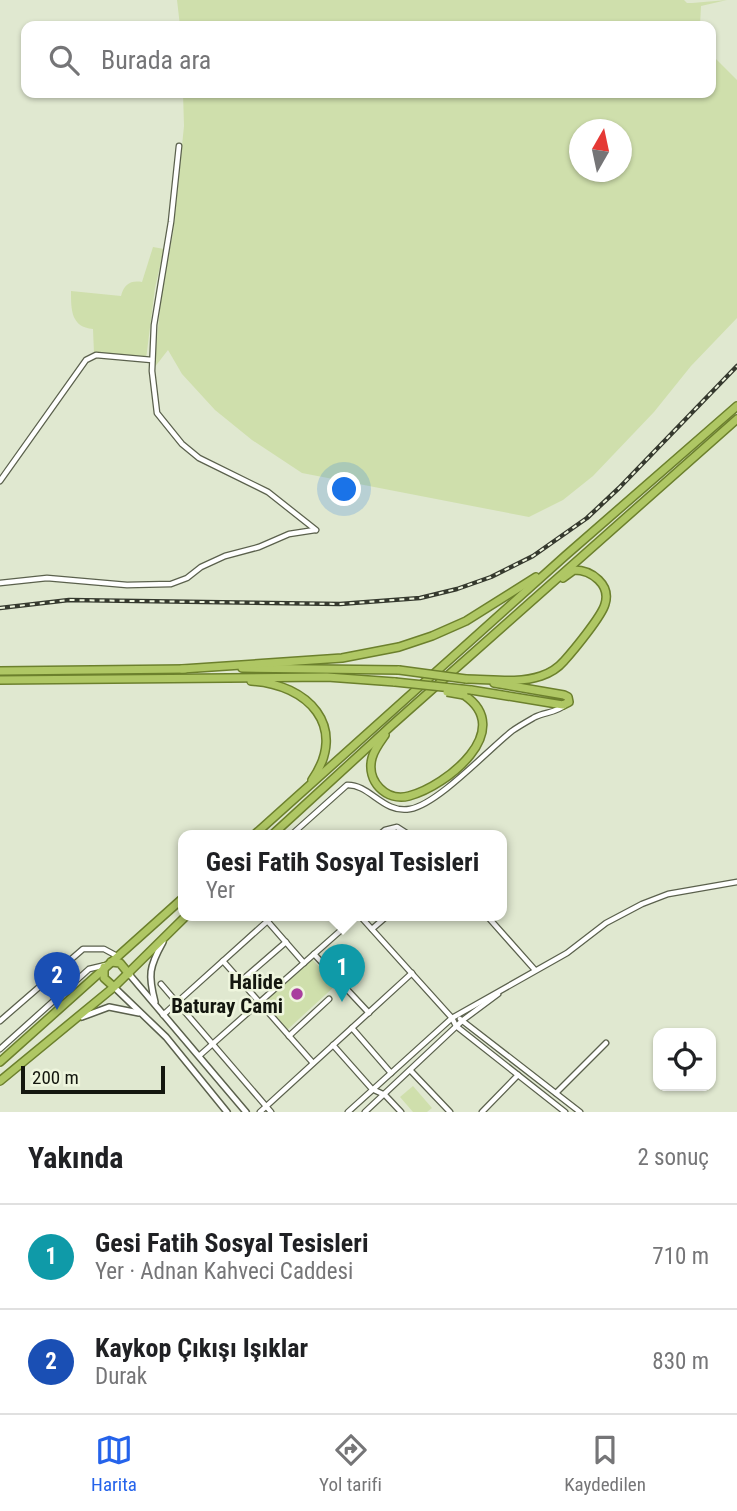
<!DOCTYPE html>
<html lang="tr">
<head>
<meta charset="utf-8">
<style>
	body { margin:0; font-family:"Roboto Condensed",sans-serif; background:#f2f2f2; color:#202124 }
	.controls { position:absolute; right:21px; bottom:21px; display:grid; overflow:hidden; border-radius:14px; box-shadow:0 2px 5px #0004 }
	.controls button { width:63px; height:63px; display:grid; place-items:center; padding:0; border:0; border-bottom:2px solid #e0e0e0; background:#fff; color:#202124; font:35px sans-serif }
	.compass { position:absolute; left:569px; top:119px; width:63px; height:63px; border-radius:50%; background:#fff; box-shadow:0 2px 5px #0004; rotate:9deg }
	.scale { position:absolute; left:21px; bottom:18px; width:144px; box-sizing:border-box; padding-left:7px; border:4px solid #14170f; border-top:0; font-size:19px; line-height:24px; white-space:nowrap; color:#14170f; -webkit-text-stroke:5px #eef5dd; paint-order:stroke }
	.you { position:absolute; left:345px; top:490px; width:24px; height:24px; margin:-18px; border:5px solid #fff; border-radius:50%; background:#1a73e8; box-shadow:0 0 0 10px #1a73e833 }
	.badge { display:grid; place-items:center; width:46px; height:46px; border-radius:50%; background:#2563eb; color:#fff; font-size:23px; font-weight:700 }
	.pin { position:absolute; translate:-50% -58px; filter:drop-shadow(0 2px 4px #0008) }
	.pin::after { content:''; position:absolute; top:37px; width:24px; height:21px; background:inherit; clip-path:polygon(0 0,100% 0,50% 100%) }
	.popup { position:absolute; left:178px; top:830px; width:329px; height:91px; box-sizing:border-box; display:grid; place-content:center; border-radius:14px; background:#fff; filter:drop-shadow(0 2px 5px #0005); font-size:23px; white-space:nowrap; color:#757577 }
	.popup b { font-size:26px; color:#202124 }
	.popup::after { content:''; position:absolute; left:50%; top:100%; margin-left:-14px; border:14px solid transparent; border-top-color:#fff }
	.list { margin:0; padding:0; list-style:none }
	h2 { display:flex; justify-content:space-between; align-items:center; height:91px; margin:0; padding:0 28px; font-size:30px }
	h2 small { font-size:23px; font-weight:400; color:#757577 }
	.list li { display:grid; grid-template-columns:46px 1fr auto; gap:21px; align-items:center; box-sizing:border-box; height:105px; padding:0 28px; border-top:2px solid #e0e0e0 }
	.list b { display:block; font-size:26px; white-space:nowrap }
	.list p { margin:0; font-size:23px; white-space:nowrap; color:#757577 }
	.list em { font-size:23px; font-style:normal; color:#757577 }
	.icon { flex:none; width:38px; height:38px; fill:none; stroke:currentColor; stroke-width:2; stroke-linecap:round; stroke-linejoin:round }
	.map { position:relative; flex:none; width:737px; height:1112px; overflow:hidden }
	.search { position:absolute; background:#fff; box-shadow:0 2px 5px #0004; left:21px; right:21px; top:21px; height:77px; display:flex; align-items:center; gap:18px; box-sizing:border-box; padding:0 24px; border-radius:14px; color:#757577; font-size:26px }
	.sheet { height:301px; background:#fff }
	nav { display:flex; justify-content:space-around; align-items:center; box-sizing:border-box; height:98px; border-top:2px solid #e0e0e0; background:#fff; font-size:19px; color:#757577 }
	nav a { display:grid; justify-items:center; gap:4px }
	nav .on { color:#2563eb }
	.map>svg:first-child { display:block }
</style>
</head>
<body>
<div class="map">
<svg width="737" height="1112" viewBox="0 0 737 1112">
	<rect width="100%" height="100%" fill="#e0e8d0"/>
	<!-- green -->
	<g fill="#cfdfac" fill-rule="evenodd">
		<path d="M177 0H684L687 3H692L727 0 701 6 700 26H180Z"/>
		<path d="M711 54 737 80V318L691 366 654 412 593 476 563 500 529 517 302 473 252 440 215 410 182 374 168 350 154 368 162 288 173 233 184 126 183 93H711ZM580 130H622V172H580Z"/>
		<path d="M153 247 164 249 155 288 146 359 94 354 93 329C71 327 71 310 71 291L121 296C124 284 131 280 142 282Z"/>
		<path d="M312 959 336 985 287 1030 263 1003Z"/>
		<path d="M413 1086 432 1108 427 1112H413L400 1097Z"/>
	</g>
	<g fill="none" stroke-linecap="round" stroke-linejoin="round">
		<!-- minor casing -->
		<g stroke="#5b614d" stroke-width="7">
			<g id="minor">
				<path d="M179 146 171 222 154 325 152 371 157 413 182 444 199 458 268 492 316 530"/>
				<path d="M0 481 86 360 96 355 152 360"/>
				<path d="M0 583 47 578 127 585 171 584 187 578 201 567 225 556 259 547 289 534 315 530"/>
				<path d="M290 836 347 785C370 784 383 814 410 809 438 804 488 750 512 731 519 726 528 721 535 717 545 712 556 713 565 705"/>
				<path d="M378 836 385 830 397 827 411 836"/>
				<path d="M263 916 304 963"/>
				<path d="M360 916 452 1018 456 1026 565 1112"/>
				<path d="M487 916 535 970"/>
				<path d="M372 929 387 916"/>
				<path d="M314 954 369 1013"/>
				<path d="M223 961 313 1063"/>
				<path d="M241 981 286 942"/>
				<path d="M161 984 271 1112"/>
				<path d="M163 1015 273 916"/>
				<path d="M460 1019 580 1112"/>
				<path d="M0 1021 83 949H104L117 956"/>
				<path d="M352 1028 391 1073"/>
				<path d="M289 1036 329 999"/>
				<path d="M333 1045 372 1089 385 1095 401 1112"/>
				<path d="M0 1049 89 969 106 965"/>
				<path d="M199 1056 357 916"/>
				<path d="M411 1071 450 1112"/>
				<path d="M556 1093 606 1043"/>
				<path d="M260 1112 412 973"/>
				<path d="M348 1112 452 1018 567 953 606 923 642 904 668 894 737 882"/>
				<path d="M365 1112 463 1020 498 994"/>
				<path d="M482 1112 518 1075"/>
			</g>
		</g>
		<!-- tertiary casing -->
		<g stroke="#5b614d" stroke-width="8">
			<g id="tertiary">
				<path d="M129 974 246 1112"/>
				<path d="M114 987 166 1037 227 1112"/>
				<path d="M155 1002C148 975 149 967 163 942"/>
				<path d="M82 1017 109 1007 139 1013"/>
			</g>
		</g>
		<!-- trunk casing -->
		<g stroke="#6c802d" stroke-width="10">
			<g id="trunk">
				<path d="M242 668 399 670"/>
				<path d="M182 669 342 658 399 647 432 636 466 621 536 577"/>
				<path d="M0 671 185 669"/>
				<path d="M466 679C490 679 518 684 541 676 550 673 558 668 564 661 573 651 602 616 605 604 611 585 592 570 574 570L563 578"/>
				<path d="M0 680 327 677 395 682"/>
				<path d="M251 681C308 684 349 727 312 780"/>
				<path d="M471 690 563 705 569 702 568 697 564 695 494 683"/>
				<path d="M385 735C380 742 374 750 372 758 366 781 386 802 409 796 447 786 516 730 464 695"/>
				<path d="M253 836 565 556 737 406"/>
				<path d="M271 836 392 725 737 419"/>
				<path d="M111 962 120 963 129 974"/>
				<path d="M104 967V978L114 987"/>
				<path d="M0 1062 183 898"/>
				<path d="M0 1081 114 987 186 916"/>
			</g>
		</g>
		<!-- minor -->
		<use href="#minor" stroke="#fff" stroke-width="4.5"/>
		<!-- tertiary -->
		<use href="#tertiary" stroke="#fff" stroke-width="5"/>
		<!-- trunk -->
		<use href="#trunk" stroke="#afc764" stroke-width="7"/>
		<!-- rail casing -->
		<g stroke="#35392e" stroke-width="4.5">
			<path id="rail" d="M0 608 69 600 340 604 420 598 457 589 491 577 533 556 587 518 619 488 737 366"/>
		</g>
		<!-- rail -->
		<use href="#rail" stroke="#eef5dd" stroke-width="2" stroke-dasharray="5" stroke-linecap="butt"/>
		<!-- trunk-bridge casing -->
		<g stroke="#6c802d" stroke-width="10" stroke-linecap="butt">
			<g id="trunk-bridge">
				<path d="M399 670 466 679"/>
				<path d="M395 682 471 690"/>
				<path d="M447 692 464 695"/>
			</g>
		</g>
		<!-- trunk-bridge -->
		<use href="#trunk-bridge" stroke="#afc764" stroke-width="7"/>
	</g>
	<!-- markers -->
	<circle fill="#a93e9e" stroke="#eef5dd" stroke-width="2.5" cx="297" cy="994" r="7"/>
	<g text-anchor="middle" stroke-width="5" stroke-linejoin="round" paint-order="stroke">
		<!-- poi labels -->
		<g font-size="21" font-weight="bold" fill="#14170f" stroke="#eef5dd" text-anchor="end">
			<text x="283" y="989">Halide<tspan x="283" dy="24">Baturay Cami</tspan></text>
		</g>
	</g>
</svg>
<div class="controls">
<button><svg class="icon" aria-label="locate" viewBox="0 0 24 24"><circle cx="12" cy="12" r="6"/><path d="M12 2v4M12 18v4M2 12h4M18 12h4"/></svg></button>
</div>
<svg class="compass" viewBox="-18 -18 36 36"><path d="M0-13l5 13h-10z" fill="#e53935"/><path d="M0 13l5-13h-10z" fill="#757577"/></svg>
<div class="scale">200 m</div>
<div class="you"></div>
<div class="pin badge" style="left:342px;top:1002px;background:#0f9aa8">1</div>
<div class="popup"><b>Gesi Fatih Sosyal Tesisleri</b>Yer</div>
<div class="pin badge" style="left:57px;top:1010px;background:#1a4fb4">2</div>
<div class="search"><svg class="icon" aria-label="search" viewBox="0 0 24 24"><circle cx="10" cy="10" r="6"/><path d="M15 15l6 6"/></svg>Burada ara</div>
</div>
<section class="sheet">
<h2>Yakında<small>2 sonuç</small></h2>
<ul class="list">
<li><span class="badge" style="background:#0f9aa8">1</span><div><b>Gesi Fatih Sosyal Tesisleri</b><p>Yer · Adnan Kahveci Caddesi</p></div><em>710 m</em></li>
<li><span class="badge" style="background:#1a4fb4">2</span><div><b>Kaykop Çıkışı Işıklar</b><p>Durak</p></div><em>830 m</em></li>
</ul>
</section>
<nav>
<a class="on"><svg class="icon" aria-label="map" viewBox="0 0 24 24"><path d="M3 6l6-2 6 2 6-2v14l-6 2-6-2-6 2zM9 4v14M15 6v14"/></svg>Harita</a>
<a><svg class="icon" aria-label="directions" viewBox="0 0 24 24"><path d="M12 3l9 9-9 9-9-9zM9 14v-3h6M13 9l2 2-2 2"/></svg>Yol tarifi</a>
<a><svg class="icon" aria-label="saved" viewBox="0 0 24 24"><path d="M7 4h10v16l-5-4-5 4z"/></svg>Kaydedilen</a>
</nav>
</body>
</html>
